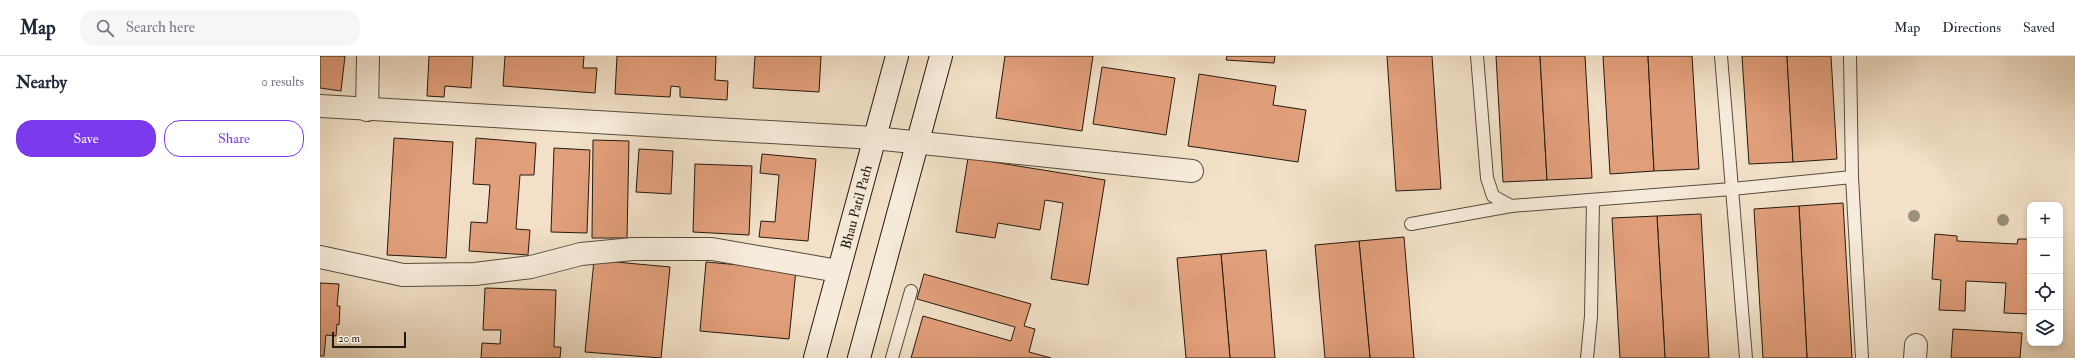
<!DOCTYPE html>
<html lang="en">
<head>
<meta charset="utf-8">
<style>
	body { margin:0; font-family:"IM FELL Double Pica",serif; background:#f6f6f7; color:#1f2937 }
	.controls { position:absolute; right:12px; bottom:12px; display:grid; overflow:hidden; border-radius:8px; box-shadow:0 2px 6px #0003 }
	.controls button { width:36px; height:36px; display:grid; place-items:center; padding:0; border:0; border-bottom:1px solid #e0e1e3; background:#fff; color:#1f2937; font:20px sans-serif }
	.scale { position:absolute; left:12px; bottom:10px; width:74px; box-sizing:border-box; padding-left:4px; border:2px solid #231a0e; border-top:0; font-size:11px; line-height:14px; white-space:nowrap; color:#231a0e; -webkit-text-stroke:3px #f7ecdb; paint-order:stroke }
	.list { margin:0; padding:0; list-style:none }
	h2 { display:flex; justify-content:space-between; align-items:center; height:52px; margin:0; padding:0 16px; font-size:17px }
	h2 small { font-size:13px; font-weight:400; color:#747a83 }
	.actions { display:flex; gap:8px; padding:12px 16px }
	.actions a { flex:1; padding:9px 0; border:1px solid #7c3aed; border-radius:16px; text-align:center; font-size:14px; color:#7c3aed }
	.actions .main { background:#7c3aed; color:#fff }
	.icon { flex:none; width:22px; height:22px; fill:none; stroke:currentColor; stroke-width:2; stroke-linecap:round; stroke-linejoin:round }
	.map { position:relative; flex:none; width:1755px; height:302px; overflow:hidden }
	header { display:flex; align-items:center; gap:24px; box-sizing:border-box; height:56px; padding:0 20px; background:#fff; border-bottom:1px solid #e0e1e3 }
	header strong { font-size:19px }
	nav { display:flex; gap:22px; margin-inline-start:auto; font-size:14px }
	.search { width:280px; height:36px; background:#f6f6f7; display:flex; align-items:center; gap:10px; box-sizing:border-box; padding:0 14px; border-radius:16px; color:#747a83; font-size:15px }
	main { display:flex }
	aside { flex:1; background:#fff }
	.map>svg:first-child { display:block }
</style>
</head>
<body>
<header>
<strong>Map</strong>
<div class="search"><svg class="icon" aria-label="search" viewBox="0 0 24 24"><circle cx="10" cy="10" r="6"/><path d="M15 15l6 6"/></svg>Search here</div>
<nav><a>Map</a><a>Directions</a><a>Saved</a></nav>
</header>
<main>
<aside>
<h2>Nearby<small>0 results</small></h2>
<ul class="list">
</ul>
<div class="actions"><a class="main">Save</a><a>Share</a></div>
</aside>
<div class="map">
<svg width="1755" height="302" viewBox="0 0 1755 302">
	<rect width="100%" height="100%" fill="#f2e1c8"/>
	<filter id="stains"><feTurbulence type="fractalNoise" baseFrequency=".005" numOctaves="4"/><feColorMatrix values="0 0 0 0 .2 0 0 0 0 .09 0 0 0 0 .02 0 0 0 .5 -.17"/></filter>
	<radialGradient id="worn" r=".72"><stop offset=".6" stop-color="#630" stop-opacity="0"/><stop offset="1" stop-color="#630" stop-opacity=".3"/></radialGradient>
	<!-- building -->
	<g fill="#e29f7b" stroke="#231a0e">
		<path d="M0 0H25L21 35 0 32Z"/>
		<path d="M109 0H153L151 32 125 30 124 41 107 40Z"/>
		<path d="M185 0H264L263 12H277L275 37 183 30Z"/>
		<path d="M297 0H396L395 24 408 25 407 44 360 41V31L351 30 350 41 295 38Z"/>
		<path d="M435 0H501L499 36 433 32Z"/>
		<path d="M685 0H773L762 75 676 62Z"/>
		<path d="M907 0H955L954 7 906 4Z"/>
		<path d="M1067 0H1112L1121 133 1076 135Z"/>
		<path d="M1176 0H1220L1227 124 1183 126Z"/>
		<path d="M1220 0H1265L1272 122 1227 124Z"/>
		<path d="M1283 0H1328L1334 115 1290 118Z"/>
		<path d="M1328 0H1372L1379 113 1334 115Z"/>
		<path d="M1422 0H1467L1473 106 1429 108Z"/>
		<path d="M1467 0H1511L1517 103 1473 106Z"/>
		<path d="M782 11 855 22 846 79 773 68Z"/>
		<path d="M879 18 956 30 953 49 986 54 978 106 868 90Z"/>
		<path d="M74 82 133 86 126 202 67 199Z"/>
		<path d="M156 82 216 87 214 119H200L196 173 210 174 208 199 149 195 151 166 167 167 170 129 153 128Z"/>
		<path d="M273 84 309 85 307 182H272Z"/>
		<path d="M234 92 270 94 267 177 231 176Z"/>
		<path d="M319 93 353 95 351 138 316 136Z"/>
		<path d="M442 98 496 103 488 185 439 181 441 165 455 166 459 119 440 117Z"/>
		<path d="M648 102 785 124 768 229 731 223 743 147 725 144 720 174 678 167 675 182 636 176Z"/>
		<path d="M375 108 432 110 429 179 373 176Z"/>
		<path d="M1523 147 1532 302H1487L1479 150Z"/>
		<path d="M1479 150 1487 302H1443L1434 153Z"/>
		<path d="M1381 158 1389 302H1345L1337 160Z"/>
		<path d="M1337 160 1345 302H1300L1292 162Z"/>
		<path d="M1615 178 1637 180V185L1697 188 1698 183H1710L1709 258 1684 257 1686 227 1646 225 1645 255 1619 254 1621 224 1612 223Z"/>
		<path d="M1084 181 1094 302H1050L1039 185Z"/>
		<path d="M1039 185 1050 302H1005L995 189Z"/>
		<path d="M946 194 955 302H910L901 198Z"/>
		<path d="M901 198 910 302H866L857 202Z"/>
		<path d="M274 204 350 211 341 302 265 296Z"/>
		<path d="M386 206 476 214 469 283 380 275Z"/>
		<path d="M604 218 711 248 704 270 715 273 709 296 731 302H591L603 260 691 285 695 271 597 243Z"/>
		<path d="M0 227 19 228 17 250H20L19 269 17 268 16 280 6 279 4 300H0Z"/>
		<path d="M165 232 236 234 234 291H241L240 302H161L162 287 180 288 181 274H163Z"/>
		<path d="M1633 273 1702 277 1700 302H1631Z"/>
	</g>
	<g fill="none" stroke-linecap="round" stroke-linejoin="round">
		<!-- lane casing -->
		<g stroke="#574c3c" stroke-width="14">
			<g id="lane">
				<path d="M1157 0 1167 122 1173 140 1191 150 1412 133 1532 121"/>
				<path d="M1401 0 1426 302"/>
				<path d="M1530 0 1532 121 1542 302"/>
				<path d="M1091 168 1191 150"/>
				<path d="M572 302 591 235"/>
				<path d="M1267 302 1271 260 1273 144"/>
			</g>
		</g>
		<!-- street casing -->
		<g stroke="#574c3c" stroke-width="24">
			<g id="street">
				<path d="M0 50 554 82 872 115"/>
				<path d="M47 54 48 0"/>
				<path d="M0 201 83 219 155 218 211 211 261 198 313 193H392L518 215"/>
				<path d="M1595 302 1596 289"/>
			</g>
		</g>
		<!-- secondary casing -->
		<g stroke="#231a0e" stroke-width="24">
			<g id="secondary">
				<path d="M495 302 577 0"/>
				<path d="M539 302 621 0"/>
			</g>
		</g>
		<!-- lane -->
		<use href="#lane" stroke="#f7ecdb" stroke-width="12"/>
		<!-- street -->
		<use href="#street" stroke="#f7ecdb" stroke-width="22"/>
		<!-- secondary -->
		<use href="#secondary" stroke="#f7ecdb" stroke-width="22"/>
	</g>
	<!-- trees -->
	<g fill="#989079">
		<circle cx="1594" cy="160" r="6"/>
		<circle cx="1683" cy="164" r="6"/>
	</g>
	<g text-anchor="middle" stroke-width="3" stroke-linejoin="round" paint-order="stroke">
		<!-- street labels -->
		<g font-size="14" fill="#231a0e" stroke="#f7ecdb">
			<text transform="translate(536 151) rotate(-75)" y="5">Bhau Patil Path</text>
		</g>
	</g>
	<rect width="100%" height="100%" filter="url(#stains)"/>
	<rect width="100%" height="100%" fill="url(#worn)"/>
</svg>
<div class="controls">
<button>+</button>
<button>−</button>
<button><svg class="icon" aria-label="locate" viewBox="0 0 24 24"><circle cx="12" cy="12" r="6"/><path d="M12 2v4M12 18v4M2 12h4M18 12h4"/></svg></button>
<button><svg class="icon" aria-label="layers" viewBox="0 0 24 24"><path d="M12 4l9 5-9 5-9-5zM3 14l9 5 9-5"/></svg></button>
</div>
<div class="scale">20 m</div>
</div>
</main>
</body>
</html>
